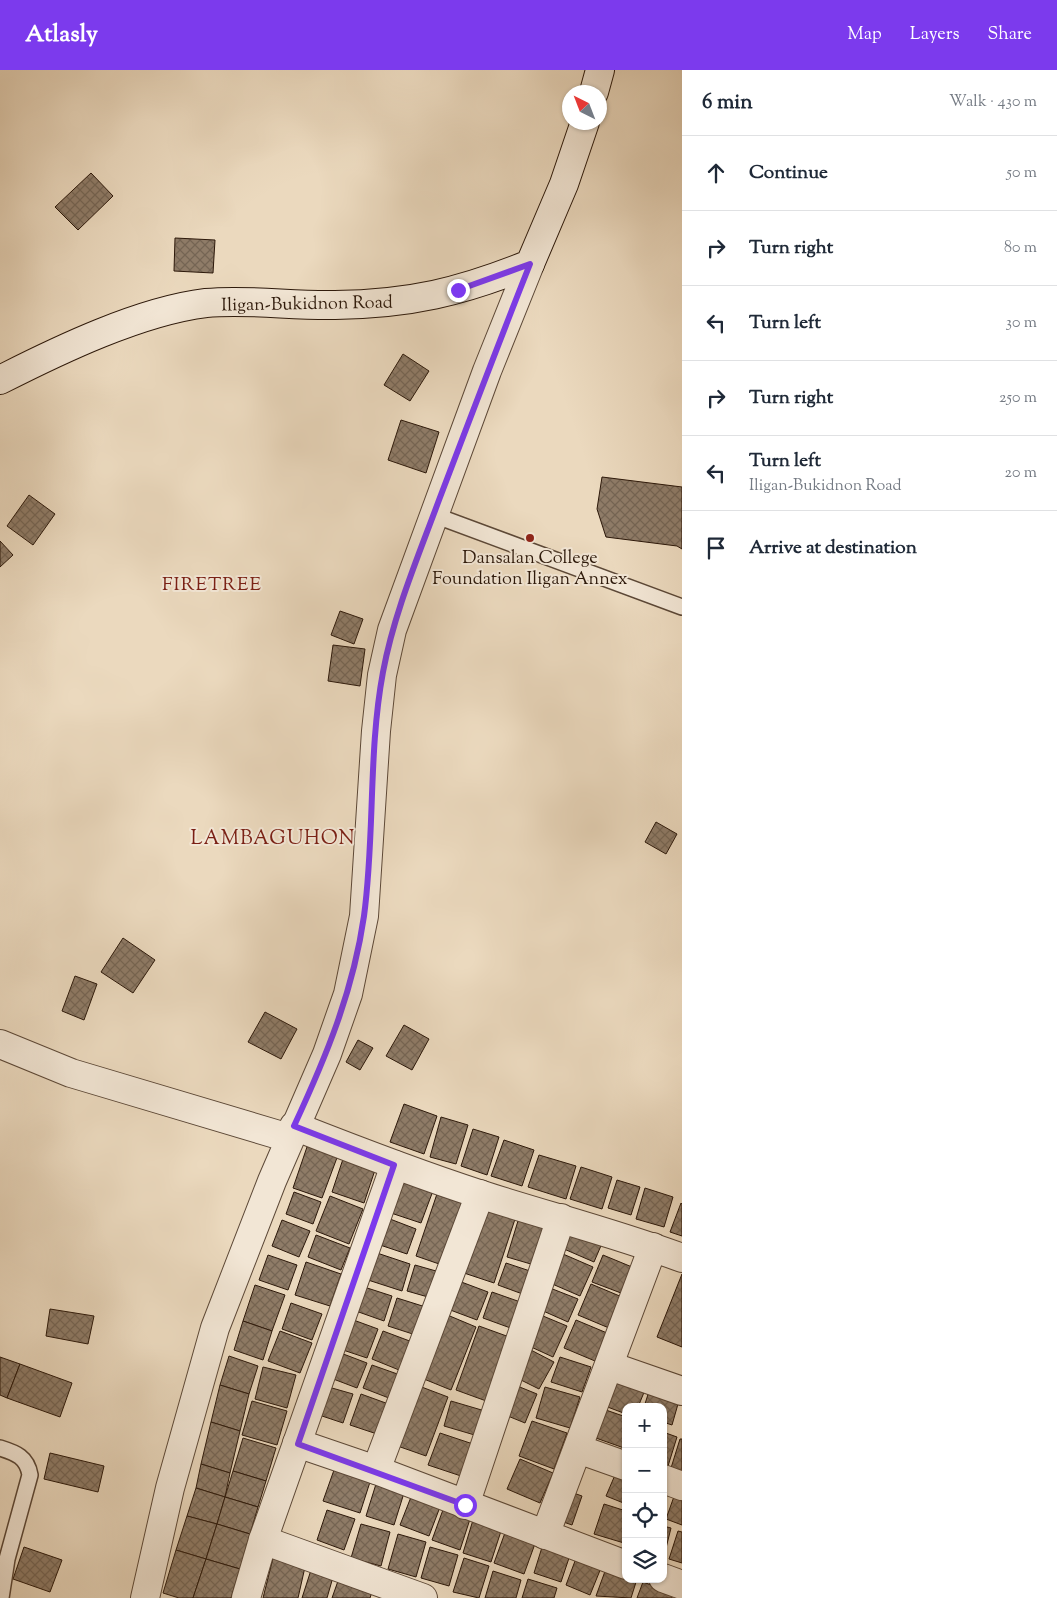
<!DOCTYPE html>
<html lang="en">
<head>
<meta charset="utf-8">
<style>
	body { margin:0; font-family:"Sorts Mill Goudy",serif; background:#f6f6f7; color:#1f2937 }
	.controls { position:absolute; right:15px; bottom:15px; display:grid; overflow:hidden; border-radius:10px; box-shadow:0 1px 4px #0004 }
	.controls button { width:45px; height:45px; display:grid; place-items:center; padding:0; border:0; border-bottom:1px solid #e0e1e3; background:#fff; color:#1f2937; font:25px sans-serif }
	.compass { position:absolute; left:562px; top:15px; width:45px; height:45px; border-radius:50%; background:#fff; box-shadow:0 1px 4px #0004; rotate:318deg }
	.stop { position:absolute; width:15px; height:15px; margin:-11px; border:4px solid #7c3aed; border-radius:50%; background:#fff }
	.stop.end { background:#7c3aed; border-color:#fff; box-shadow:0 1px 5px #0008 }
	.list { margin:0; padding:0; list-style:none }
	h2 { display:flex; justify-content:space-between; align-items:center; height:65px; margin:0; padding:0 20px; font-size:21px }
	h2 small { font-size:16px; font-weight:400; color:#747a83 }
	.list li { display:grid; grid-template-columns:32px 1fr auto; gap:15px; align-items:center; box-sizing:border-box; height:75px; padding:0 20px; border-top:1px solid #e0e1e3 }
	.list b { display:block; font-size:19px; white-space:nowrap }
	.list p { margin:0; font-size:16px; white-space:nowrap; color:#747a83 }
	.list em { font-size:16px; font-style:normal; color:#747a83 }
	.icon { flex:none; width:28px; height:28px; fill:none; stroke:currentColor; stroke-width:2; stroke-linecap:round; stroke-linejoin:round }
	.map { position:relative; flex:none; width:682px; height:1528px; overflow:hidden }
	header { display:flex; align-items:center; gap:30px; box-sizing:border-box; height:70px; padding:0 25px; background:#7c3aed; color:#fff }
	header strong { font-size:24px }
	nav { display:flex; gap:28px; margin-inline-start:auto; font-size:18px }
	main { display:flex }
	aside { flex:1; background:#fff }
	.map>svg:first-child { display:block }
</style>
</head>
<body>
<header>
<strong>Atlasly</strong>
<nav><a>Map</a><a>Layers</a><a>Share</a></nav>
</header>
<main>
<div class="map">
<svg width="682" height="1528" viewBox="0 0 682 1528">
	<defs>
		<pattern id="building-cross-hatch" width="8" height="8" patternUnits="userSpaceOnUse" patternTransform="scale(1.25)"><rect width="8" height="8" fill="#8f7c68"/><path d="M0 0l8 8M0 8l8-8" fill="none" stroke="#756554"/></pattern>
	</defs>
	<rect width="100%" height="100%" fill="#ebd9be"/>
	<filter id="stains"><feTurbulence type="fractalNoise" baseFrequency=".004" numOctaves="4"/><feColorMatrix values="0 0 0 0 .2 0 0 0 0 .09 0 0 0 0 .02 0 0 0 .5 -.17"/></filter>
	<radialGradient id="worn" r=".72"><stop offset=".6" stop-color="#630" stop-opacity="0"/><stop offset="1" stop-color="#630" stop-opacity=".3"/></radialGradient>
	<!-- building -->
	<g fill="url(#building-cross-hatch)" stroke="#2c180a">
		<path d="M91 103 113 126 78 160 55 137Z"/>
		<path d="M175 168 215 170 213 203 174 201Z"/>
		<path d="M403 284 429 301 410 331 384 315Z"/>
		<path d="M401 350 439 362 426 403 388 390Z"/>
		<path d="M602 407 682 417V479L677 476 606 467 597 439Z"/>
		<path d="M29 425 55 444 33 475 7 456Z"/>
		<path d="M0 471 13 485 0 497Z"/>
		<path d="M340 541 363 549 354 574 331 565Z"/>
		<path d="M333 575 365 579 360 616 328 611Z"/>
		<path d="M656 752 677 764 666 784 645 772Z"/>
		<path d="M123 868 155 890 133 923 101 902Z"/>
		<path d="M75 906 97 914 84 950 62 941Z"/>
		<path d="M265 942 297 959 281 989 248 972Z"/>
		<path d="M404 955 429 969 412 1000 386 986Z"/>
		<path d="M358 970 373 978 360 1000 346 992Z"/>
		<path d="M404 1034 437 1046 424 1084 390 1072Z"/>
		<path d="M441 1047 468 1055 456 1094 430 1087Z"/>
		<path d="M473 1059 499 1067 487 1105 461 1096Z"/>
		<path d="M504 1070 534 1080 522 1116 491 1106Z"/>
		<path d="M308 1074 338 1085 322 1128 293 1118Z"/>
		<path d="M539 1085 576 1096 566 1129 528 1117Z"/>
		<path d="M344 1086 376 1097 364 1133 332 1122Z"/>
		<path d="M581 1097 612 1107 602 1139 570 1129Z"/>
		<path d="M406 1100 437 1110 421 1153 391 1143Z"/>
		<path d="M617 1110 640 1117 631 1145 608 1138Z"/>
		<path d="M440 1115 470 1125 445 1196 416 1186Z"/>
		<path d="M645 1118 673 1127 664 1157 636 1149Z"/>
		<path d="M294 1122 321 1132 313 1154 286 1144Z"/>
		<path d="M330 1126 363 1139 349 1174 316 1161Z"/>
		<path d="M485 1129 518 1140 494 1213 461 1202Z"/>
		<path d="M681 1133 682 1134V1166L670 1162Z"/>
		<path d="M521 1141 555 1151 541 1197 507 1187Z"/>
		<path d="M390 1149 416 1159 407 1184 380 1175Z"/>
		<path d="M282 1150 310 1161 299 1187 272 1176Z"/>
		<path d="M573 1159 603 1171 594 1192 564 1179Z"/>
		<path d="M316 1165 350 1178 341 1200 308 1187Z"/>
		<path d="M377 1183 410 1194 402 1221 368 1210Z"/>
		<path d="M563 1184 593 1197 580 1226 550 1213Z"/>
		<path d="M268 1185 297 1195 288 1220 259 1210Z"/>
		<path d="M603 1185 632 1197 621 1223 592 1212Z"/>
		<path d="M306 1192 341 1204 330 1236 295 1225Z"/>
		<path d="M506 1193 536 1203 528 1226 498 1215Z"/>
		<path d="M415 1195 443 1203 435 1229 407 1221Z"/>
		<path d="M682 1204V1277L657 1267Z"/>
		<path d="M456 1210 488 1222 477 1250 445 1238Z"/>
		<path d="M591 1214 622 1227 609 1258 578 1245Z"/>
		<path d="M255 1215 285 1225 272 1261 243 1251Z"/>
		<path d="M361 1216 392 1226 384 1251 353 1240Z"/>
		<path d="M550 1218 578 1229 568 1252 541 1240Z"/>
		<path d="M492 1222 526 1234 516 1260 483 1248Z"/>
		<path d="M397 1228 432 1239 422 1267 388 1256Z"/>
		<path d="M291 1233 322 1244 312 1270 282 1259Z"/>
		<path d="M50 1239 94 1246 88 1274 46 1266Z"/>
		<path d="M445 1244 476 1257 451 1320 419 1307Z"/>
		<path d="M543 1246 567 1256 553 1287 529 1276Z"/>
		<path d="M348 1248 378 1259 367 1288 337 1278Z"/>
		<path d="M576 1250 607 1263 595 1291 564 1278Z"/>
		<path d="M243 1251 272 1261 263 1290 234 1280Z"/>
		<path d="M479 1256 512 1268 489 1332 456 1320Z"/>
		<path d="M280 1261 312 1273 300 1303 268 1291Z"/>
		<path d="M383 1261 415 1273 404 1302 372 1289Z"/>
		<path d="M527 1278 554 1292 539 1319 513 1306Z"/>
		<path d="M338 1282 367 1293 357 1318 328 1307Z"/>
		<path d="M229 1286 258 1296 249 1324 220 1315Z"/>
		<path d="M0 1287 20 1294 7 1328 0 1325Z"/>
		<path d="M560 1287 591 1297 582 1322 551 1312Z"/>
		<path d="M20 1294 72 1313 60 1347 7 1328Z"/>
		<path d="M372 1295 403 1306 394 1330 363 1318Z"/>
		<path d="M263 1297 296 1305 287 1338 255 1329Z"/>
		<path d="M615 1309 645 1320 638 1337H626V1344L605 1336Z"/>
		<path d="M411 1313 448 1327 426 1386 389 1373Z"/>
		<path d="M510 1313 537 1324 525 1353 498 1342Z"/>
		<path d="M220 1315 249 1324 240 1361 211 1352Z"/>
		<path d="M325 1316 353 1324 343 1353 316 1344Z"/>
		<path d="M545 1317 580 1327 570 1358 536 1348Z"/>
		<path d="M650 1318 680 1327 672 1355 663 1352V1337H644Z"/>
		<path d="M361 1324 394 1336 383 1366 350 1355Z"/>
		<path d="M252 1331 287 1341 277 1375 242 1365Z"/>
		<path d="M451 1331 485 1341 478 1366 444 1356Z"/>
		<path d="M603 1339 626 1347 624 1378 593 1367Z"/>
		<path d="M532 1351 567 1363 554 1399 519 1386Z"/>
		<path d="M211 1352 240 1361 230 1403 201 1394Z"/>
		<path d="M663 1362 677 1367 668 1396 663 1394Z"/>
		<path d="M440 1363 473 1374 461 1406 428 1395Z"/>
		<path d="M243 1368 276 1378 266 1411 233 1401Z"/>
		<path d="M680 1369H682V1401L671 1398Z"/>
		<path d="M50 1383 104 1396 98 1422 44 1409Z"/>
		<path d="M520 1389 553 1403 540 1433 507 1419Z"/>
		<path d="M201 1394 230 1403 225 1427 196 1418Z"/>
		<path d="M618 1398 626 1401V1434L606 1426Z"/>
		<path d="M334 1400 370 1412 360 1443 323 1431Z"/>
		<path d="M233 1401 266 1411 258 1437 225 1427Z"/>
		<path d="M376 1414 404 1423 394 1455 366 1446Z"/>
		<path d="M196 1418 225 1427 217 1454 187 1446Z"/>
		<path d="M677 1418 682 1420V1455L666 1449Z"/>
		<path d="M565 1420 582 1426 572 1455 555 1449Z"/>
		<path d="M225 1427 258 1437 250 1464 217 1454Z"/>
		<path d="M411 1427 440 1437 429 1466 400 1455Z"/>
		<path d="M604 1434 626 1441 624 1473 594 1464Z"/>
		<path d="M444 1437 471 1446 460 1480 432 1470Z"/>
		<path d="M327 1440 355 1449 344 1480 317 1470Z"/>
		<path d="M187 1446 217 1454 206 1489 176 1480Z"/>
		<path d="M473 1450 502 1458 491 1492 463 1483Z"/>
		<path d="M217 1454 250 1464 240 1499 206 1489Z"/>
		<path d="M361 1454 390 1462 381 1496 351 1488Z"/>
		<path d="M663 1456 671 1458 664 1486H663Z"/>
		<path d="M506 1460 536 1471 524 1504 494 1493Z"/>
		<path d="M678 1461 682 1462V1493L669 1489Z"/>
		<path d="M398 1464 426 1472 416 1507 388 1499Z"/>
		<path d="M543 1474 571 1482 561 1512 534 1503Z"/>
		<path d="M24 1477 62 1490 50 1522 13 1509Z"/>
		<path d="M430 1477 458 1485 449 1516 421 1508Z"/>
		<path d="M176 1480 206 1489 193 1528H179L163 1523Z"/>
		<path d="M578 1483 603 1493 590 1525 566 1515Z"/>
		<path d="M273 1488 305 1497 298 1528H263Z"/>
		<path d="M464 1488 489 1496 479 1528 453 1522Z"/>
		<path d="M206 1489 240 1499 231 1528H193Z"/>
		<path d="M608 1493 626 1499V1509H637L631 1528 596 1526Z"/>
		<path d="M311 1500 333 1507 327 1528H302Z"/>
		<path d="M493 1501 521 1510 516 1528H485Z"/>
		<path d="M528 1509 557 1518 554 1528H522Z"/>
		<path d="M338 1511 372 1522 370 1528H332Z"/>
		<path d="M643 1512 673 1523 672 1528H637Z"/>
	</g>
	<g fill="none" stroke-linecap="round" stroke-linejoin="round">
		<!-- service casing -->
		<g stroke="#5c4837" stroke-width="18">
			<g id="service">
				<path d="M434 445 682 537"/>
				<path d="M0 1378C16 1383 27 1387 30 1405L7 1489 1 1528"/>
			</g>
		</g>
		<!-- minor casing -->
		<g stroke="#5c4837" stroke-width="30">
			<g id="minor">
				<path d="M0 974 71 1003 289 1068"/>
				<path d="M294 1056C355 1080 417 1104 479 1124 547 1146 615 1163 682 1188"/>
				<path d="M610 1296 682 1321"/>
				<path d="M297 1373 376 1400 626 1495"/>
				<path d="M578 1379 626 1396"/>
				<path d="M376 1400 480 1124"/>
				<path d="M663 1409 682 1416"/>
				<path d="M465 1435 561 1148"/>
				<path d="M545 1465 653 1177"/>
				<path d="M263 1470 423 1528"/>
				<path d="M663 1508 682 1515"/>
				<path d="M246 1528 263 1470 395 1095"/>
			</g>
		</g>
		<!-- tertiary casing -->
		<g stroke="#5c4837" stroke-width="30">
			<path id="tertiary" d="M145 1528 170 1418 215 1258 272 1111 327 984 348 924 364 846 376 661 382 605 392 560 487 301 530 194"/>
		</g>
		<!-- secondary casing -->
		<g stroke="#2c180a" stroke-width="30">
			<g id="secondary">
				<path d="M594 22 600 0"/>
				<path d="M0 310C59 280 140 241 206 233 248 229 292 236 335 235 410 234 461 222 530 194L564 114 585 52"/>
			</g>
		</g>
		<!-- service -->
		<use href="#service" stroke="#f2e6d5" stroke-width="15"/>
		<!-- minor -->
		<use href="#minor" stroke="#f2e6d5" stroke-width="28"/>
		<!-- tertiary -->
		<use href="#tertiary" stroke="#f2e6d5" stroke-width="28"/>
		<!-- secondary -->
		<use href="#secondary" stroke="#f2e6d5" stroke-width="28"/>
	</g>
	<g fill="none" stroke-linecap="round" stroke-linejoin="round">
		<!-- route -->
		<path stroke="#7c3aed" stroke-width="6" d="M458 220 530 194C499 272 469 351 439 430 418 487 394 543 383 602 368 682 375 766 364 846 353 922 326 987 294 1056L394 1095 298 1374 465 1435"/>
	</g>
	<!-- markers -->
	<circle fill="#8f2418" stroke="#f2e6d5" stroke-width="2" cx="530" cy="468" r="5"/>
	<g text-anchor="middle" stroke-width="4" stroke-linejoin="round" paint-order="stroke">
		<!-- street labels -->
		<g font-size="18" fill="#2c180a" stroke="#f2e6d5">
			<text transform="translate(307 233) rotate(-1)" y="6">Iligan-Bukidnon Road</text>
		</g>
		<!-- poi labels -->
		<g font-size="18" fill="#2c180a" stroke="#f2e6d5">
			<text x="530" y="493">Dansalan College<tspan x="530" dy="21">Foundation Iligan Annex</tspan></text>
		</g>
		<!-- neighbourhood labels -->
		<g font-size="19" letter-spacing="1" fill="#7a1f14" stroke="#f2e6d5">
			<text x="212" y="520">FIRETREE</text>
		</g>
		<!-- quarter labels -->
		<g font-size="20" letter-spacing="1" fill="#7a1f14" stroke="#f2e6d5">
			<text x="273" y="774">LAMBAGUHON</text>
		</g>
	</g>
	<rect width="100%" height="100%" filter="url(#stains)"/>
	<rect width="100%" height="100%" fill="url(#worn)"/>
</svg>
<div class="controls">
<button>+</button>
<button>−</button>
<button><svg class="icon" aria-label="locate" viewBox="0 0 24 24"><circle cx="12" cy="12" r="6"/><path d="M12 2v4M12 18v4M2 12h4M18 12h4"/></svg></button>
<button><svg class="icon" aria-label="layers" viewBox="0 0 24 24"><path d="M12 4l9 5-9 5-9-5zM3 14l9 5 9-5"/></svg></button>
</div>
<svg class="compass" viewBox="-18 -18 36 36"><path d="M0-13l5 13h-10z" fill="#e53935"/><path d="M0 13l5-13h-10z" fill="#747a83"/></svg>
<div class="stop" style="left:465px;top:1435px"></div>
<div class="stop end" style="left:458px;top:220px"></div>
</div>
<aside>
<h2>6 min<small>Walk · 430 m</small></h2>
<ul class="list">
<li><svg class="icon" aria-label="ahead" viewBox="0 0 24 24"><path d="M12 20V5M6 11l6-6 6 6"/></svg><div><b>Continue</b></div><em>50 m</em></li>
<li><svg class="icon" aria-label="right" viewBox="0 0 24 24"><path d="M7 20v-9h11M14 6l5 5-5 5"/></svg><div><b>Turn right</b></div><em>80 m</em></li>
<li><svg class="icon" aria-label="left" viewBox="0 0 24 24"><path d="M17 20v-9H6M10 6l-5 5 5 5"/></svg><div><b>Turn left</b></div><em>30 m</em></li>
<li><svg class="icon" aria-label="right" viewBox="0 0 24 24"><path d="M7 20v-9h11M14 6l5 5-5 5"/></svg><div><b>Turn right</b></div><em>250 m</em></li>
<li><svg class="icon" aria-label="left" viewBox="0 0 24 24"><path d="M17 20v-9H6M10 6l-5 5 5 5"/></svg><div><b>Turn left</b><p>Iligan-Bukidnon Road</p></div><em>20 m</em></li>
<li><svg class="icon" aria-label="arrive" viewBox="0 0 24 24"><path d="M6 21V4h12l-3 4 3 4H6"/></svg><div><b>Arrive at destination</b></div></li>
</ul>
</aside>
</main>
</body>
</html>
